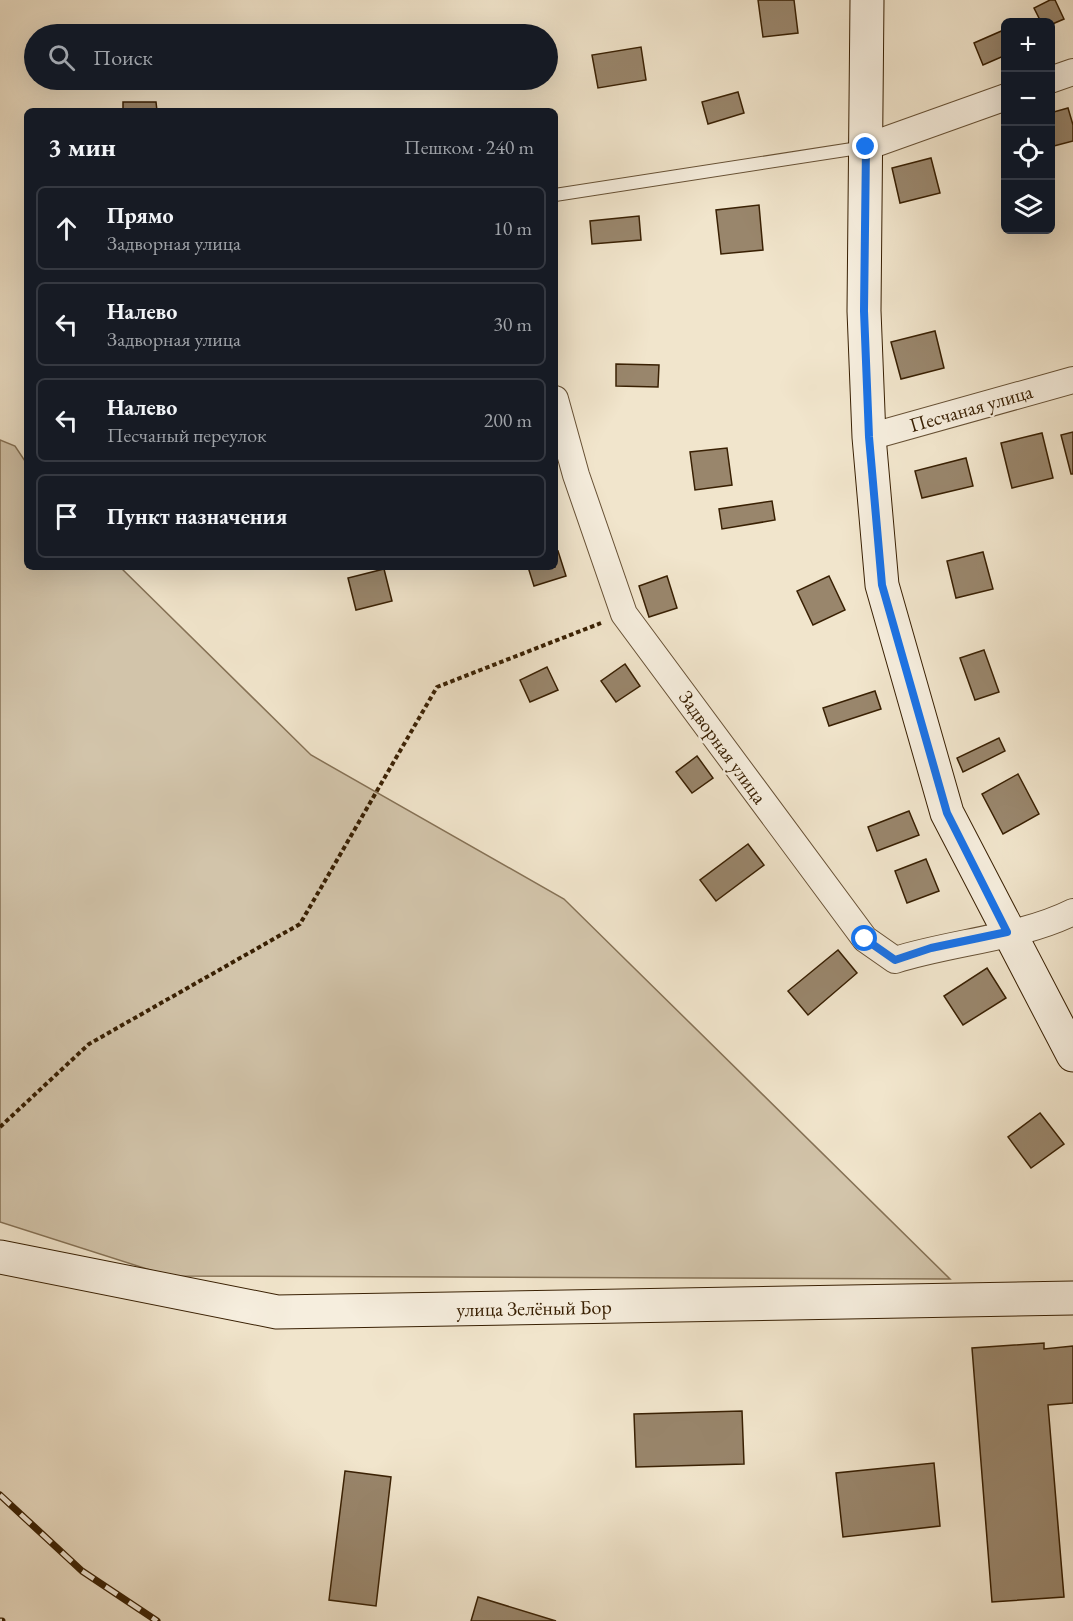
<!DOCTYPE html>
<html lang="ru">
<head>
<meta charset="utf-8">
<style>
	body { margin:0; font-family:"EB Garamond",serif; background:#242831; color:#f1f3f6 }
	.controls { position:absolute; right:18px; top:18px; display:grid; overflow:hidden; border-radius:9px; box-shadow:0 6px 24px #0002 }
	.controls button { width:54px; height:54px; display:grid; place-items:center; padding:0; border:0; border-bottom:2px solid #363941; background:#171b24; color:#f1f3f6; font:30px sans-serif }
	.stop { position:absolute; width:18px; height:18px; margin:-14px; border:4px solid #1a73e8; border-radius:50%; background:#fff }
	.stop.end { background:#1a73e8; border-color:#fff; box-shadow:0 2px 6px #0008 }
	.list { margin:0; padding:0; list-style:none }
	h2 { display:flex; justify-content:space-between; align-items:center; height:78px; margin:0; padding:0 24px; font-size:26px }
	h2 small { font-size:20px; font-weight:400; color:#9ea1a6 }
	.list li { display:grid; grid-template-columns:39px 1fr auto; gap:18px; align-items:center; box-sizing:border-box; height:84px; margin:0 12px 12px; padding:0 12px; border:2px solid #363941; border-radius:9px }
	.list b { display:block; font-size:22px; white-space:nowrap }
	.list p { margin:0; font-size:20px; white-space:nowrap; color:#9ea1a6 }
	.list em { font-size:20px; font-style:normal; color:#9ea1a6 }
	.icon { flex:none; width:33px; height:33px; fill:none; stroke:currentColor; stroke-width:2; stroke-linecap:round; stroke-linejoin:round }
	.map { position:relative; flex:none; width:1073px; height:1621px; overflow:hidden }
	.search { position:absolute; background:#171b24; box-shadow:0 6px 24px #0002; left:24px; top:24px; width:534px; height:66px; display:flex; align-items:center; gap:15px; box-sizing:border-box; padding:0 21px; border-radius:33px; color:#9ea1a6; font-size:22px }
	.panel { position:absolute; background:#171b24; box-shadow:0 6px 24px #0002; left:24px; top:108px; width:534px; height:462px; border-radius:9px }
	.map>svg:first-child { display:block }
</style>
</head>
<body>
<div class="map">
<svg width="1073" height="1621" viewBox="0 0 1073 1621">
	<rect width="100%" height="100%" fill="#f1e5cc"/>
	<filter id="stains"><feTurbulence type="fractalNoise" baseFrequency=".00333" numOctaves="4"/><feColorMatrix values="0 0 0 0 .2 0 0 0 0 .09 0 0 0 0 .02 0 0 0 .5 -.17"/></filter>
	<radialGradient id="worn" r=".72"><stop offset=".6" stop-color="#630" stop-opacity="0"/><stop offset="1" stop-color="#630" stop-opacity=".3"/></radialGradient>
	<!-- green -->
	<path fill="#d2c4aa" stroke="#867256" stroke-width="1.5" d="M0 440 15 446 27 464V567H120L311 755 564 899 950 1279 169 1276 0 1222Z"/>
	<!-- building -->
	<g fill="#99866c" stroke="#392003" stroke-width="1.5">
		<path d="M758 0H794L798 33 763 37Z"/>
		<path d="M1050 0H1055L1064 19 1050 25V22H1041L1034 8Z"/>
		<path d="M1006 29V55L983 65 974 43Z"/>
		<path d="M641 47 646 80 598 88 592 55Z"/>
		<path d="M738 92 744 113 708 124 702 102Z"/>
		<path d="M123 102H156L157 111H123Z"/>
		<path d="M1068 108 1073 125V141L1050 147V113Z"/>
		<path d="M931 158 940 193 900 203 892 168Z"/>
		<path d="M759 205 763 250 721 254 716 210Z"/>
		<path d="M639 216 641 240 592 244 590 221Z"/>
		<path d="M935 331 944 368 901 379 891 342Z"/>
		<path d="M616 364 659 365 658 387 616 386Z"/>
		<path d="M1073 432V474H1071L1061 435Z"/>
		<path d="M1042 433 1053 478 1012 488 1001 443Z"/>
		<path d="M727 448 732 485 695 490 690 452Z"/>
		<path d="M966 458 973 486 922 498 915 471Z"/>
		<path d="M772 501 775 520 722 529 719 509Z"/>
		<path d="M558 551 566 576 534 586 528 567H555V552Z"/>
		<path d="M983 552 993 589 956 598 947 561Z"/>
		<path d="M384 569 392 601 356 610 348 578Z"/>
		<path d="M667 576 677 608 649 617 639 586Z"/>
		<path d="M829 576 845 610 813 625 797 591Z"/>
		<path d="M984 650 999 692 975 700 960 658Z"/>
		<path d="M625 664 640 686 616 702 601 681Z"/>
		<path d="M547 667 558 690 530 702 520 680Z"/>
		<path d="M875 691 881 709 829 726 823 708Z"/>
		<path d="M999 738 1005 751 963 772 957 758Z"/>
		<path d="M697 756 713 778 692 793 676 772Z"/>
		<path d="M1018 774 1039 814 1003 834 982 794Z"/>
		<path d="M909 811 919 835 877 851 868 827Z"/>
		<path d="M748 844 764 865 716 901 700 880Z"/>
		<path d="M926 859 939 891 907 903 895 871Z"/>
		<path d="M838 950 857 973 808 1015 788 991Z"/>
		<path d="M987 968 1006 998 963 1025 944 996Z"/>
		<path d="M1040 1113 1064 1144 1031 1168 1008 1137Z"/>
		<path d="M1044 1343V1349L1073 1346V1403L1048 1405 1064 1597 992 1602 972 1348Z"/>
		<path d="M742 1411 744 1464 636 1467 634 1414Z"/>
		<path d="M934 1463 940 1526 843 1537 836 1473Z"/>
		<path d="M345 1471 391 1477 376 1606 329 1600Z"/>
		<path d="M478 1597 556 1621H471Z"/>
	</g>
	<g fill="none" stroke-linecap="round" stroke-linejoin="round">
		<!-- lane casing -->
		<g stroke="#675135" stroke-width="14">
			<path id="lane" d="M555 195 865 147"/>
		</g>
		<!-- street casing -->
		<g stroke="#675135" stroke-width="28">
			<g id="street">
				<path d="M1050 80 1073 72"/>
				<path d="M866 147 1006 97"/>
				<path d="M555 399 576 475 624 614 865 939 895 960C952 942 1021 938 1073 912"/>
				<path d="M869 437 1073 380"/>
			</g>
		</g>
		<!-- secondary casing -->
		<g stroke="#392003" stroke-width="35">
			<g id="secondary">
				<path d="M867 0 864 311 869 437 882 585 947 813 1073 1055"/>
				<path d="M0 1257 277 1312 1073 1298"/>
			</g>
		</g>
		<!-- path -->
		<path stroke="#392003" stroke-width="4" stroke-dasharray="4.5 3" stroke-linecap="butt" d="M0 1127 89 1044 300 924 437 687 601 623"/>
		<!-- lane -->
		<use href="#lane" stroke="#f6eede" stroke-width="12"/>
		<!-- street -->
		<use href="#street" stroke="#f6eede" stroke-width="26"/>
		<!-- secondary -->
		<use href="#secondary" stroke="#f6eede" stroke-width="33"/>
		<!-- rail casing -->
		<g stroke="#392003" stroke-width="7">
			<g id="rail">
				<path d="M0 1495 82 1571 157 1621"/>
				<path d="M0 1621H2"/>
			</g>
		</g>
		<!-- rail -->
		<use href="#rail" stroke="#f6eede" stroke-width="4.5" stroke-dasharray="14" stroke-linecap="butt"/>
	</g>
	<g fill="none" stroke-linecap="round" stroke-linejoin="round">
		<!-- route -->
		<path stroke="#1a73e8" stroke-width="8" d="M865 939 895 960 931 948 1007 932 947 813 882 585 869 437 864 311 866 147"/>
	</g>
	<g text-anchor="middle" stroke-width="4.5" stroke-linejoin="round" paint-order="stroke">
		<!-- street labels -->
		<g font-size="20" fill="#392003" stroke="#f6eede">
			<text transform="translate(971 408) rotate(-16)" y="7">Песчаная улица</text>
			<text transform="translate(723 747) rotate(54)" y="7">Задворная улица</text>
			<text transform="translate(534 1308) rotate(-1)" y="7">улица Зелёный Бор</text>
		</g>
	</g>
	<rect width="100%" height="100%" filter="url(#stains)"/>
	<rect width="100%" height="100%" fill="url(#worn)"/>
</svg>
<div class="controls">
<button>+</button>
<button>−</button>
<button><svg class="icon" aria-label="locate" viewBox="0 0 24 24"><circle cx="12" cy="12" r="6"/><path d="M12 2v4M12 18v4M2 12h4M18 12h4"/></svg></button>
<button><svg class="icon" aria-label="layers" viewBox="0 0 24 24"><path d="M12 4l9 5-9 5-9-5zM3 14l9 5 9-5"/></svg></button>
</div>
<div class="stop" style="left:865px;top:939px"></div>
<div class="stop end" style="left:866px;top:147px"></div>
<div class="search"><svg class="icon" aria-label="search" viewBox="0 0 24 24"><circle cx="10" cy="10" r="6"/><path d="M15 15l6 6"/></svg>Поиск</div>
<section class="panel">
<h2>3 мин<small>Пешком · 240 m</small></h2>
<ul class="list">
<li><svg class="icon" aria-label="ahead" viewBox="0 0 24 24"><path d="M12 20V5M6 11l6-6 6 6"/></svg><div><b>Прямо</b><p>Задворная улица</p></div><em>10 m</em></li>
<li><svg class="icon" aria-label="left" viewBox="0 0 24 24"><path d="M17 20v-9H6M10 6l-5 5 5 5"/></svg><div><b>Налево</b><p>Задворная улица</p></div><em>30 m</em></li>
<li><svg class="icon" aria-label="left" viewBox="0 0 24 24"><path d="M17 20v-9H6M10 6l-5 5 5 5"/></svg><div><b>Налево</b><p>Песчаный переулок</p></div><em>200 m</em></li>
<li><svg class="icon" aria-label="arrive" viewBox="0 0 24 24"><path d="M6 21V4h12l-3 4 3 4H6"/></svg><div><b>Пункт назначения</b></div></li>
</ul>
</section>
</div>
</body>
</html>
